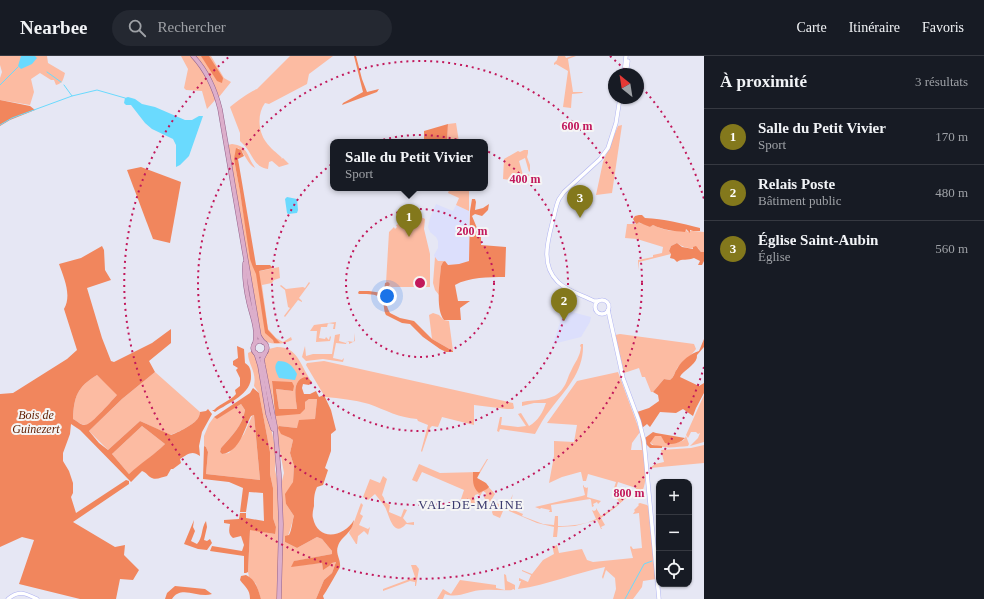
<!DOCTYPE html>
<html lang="fr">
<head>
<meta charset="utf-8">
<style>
	body { margin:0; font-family:"Times New Roman",serif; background:#242831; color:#f1f3f6 }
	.controls { position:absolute; right:12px; bottom:12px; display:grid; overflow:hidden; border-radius:8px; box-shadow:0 1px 3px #0004 }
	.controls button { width:36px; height:36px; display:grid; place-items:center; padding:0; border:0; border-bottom:1px solid #363941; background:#171b24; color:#f1f3f6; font:20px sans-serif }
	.compass { position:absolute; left:608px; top:12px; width:36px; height:36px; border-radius:50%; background:#171b24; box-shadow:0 1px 3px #0004; rotate:330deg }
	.you { position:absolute; left:387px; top:240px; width:14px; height:14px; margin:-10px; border:3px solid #fff; border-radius:50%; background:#1a73e8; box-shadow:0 0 0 6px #1a73e833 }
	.badge { display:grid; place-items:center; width:26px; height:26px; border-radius:50%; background:#83781c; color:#fff; font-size:13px; font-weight:700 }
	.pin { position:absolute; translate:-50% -33px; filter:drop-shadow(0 1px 2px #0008) }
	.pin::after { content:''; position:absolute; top:21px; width:14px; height:12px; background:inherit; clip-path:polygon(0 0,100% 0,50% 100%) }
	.popup { position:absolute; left:330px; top:83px; width:158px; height:52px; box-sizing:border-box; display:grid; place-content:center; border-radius:8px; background:#171b24; filter:drop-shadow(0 1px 3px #0005); font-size:13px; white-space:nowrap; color:#9ea1a6 }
	.popup b { font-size:15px; color:#f1f3f6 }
	.popup::after { content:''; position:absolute; left:50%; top:100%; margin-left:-8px; border:8px solid transparent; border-top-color:#171b24 }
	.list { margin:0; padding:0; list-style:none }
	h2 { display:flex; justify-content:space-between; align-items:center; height:52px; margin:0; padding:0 16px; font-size:17px }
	h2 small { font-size:13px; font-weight:400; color:#9ea1a6 }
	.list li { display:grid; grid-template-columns:26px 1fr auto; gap:12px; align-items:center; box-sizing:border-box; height:56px; padding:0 16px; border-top:1px solid #363941 }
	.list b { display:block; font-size:15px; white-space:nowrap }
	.list p { margin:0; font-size:13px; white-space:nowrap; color:#9ea1a6 }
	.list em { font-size:13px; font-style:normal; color:#9ea1a6 }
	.icon { flex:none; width:22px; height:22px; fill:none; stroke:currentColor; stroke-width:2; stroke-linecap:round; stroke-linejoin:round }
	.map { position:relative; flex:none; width:704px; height:543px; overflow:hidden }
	header { display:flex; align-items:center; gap:24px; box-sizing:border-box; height:56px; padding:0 20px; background:#171b24; border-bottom:1px solid #363941 }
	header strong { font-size:19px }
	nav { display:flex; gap:22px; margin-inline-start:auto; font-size:14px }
	.search { width:280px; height:36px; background:#242831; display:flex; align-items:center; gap:10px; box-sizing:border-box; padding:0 14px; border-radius:22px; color:#9ea1a6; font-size:15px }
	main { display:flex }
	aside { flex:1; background:#171b24 }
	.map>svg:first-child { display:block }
</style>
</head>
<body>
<header>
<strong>Nearbee</strong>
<div class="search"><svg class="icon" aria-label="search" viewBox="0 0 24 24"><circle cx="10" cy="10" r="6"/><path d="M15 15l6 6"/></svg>Rechercher</div>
<nav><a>Carte</a><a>Itinéraire</a><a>Favoris</a></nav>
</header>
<main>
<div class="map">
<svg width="704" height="543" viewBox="0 0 704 543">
	<rect width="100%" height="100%" fill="#e6e7f4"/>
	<!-- built -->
	<g fill="#dcdffc">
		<path d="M436 148 453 155 456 149 469 155V205L459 208 447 209 446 205H438L435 203 434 199 438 192V185L436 181 430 176 428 171 430 162Z"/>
		<path d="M564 254 591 261 590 266 581 281 553 288Z"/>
	</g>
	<!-- green -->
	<g fill="#fcbba2">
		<path d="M0 0H47L48 7 65 17C63 24 63 27 56 29L54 24H51L40 17 31 23 34 36 30 49 0 44V22L2 16 0 9Z"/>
		<path d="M181 0H191L207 21 216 43 207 53 202 35 186 34 184 32 188 13Z"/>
		<path d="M195 0H211L224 22 231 26 219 41 213 26Z"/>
		<path d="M290 0H333L309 18 307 28 269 48 265 47C257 58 258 75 266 86 270 92 277 97 282 102L281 103 283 102 289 108 279 111 272 105 269 106 268 113C256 111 254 103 248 94 246 91 243 88 240 85V77L230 51C236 46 249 36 257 33Z"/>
		<path d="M558 0H565L566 2 572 0H576L568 3 573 36H583L582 37 572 38 571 52 563 51 568 15 556 8 554 9V7L557 4Z"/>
		<path d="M456 67 459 86H447L448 68Z"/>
		<path d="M622 69 612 137 596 139 603 106 618 70Z"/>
		<path d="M232 88C248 90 246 98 254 110L255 112C247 108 246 98 238 92L234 103 240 136 252 209 260 215 279 211 280 222 274 224 272 227 262 229 268 273 276 282 283 286 291 281 292 284C283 289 266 290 260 280L228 89Z"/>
		<path d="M524 94H528V97L527 101 530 109V115L529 116 525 102 519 105 523 119 528 118 530 120 516 123V125L503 123 504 103 518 95 520 96Z"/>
		<path d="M450 132H469V155L456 149 459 142 448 137Z"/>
		<path d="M409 157 417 165 421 161 425 163 424 173 430 198V231H387L389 229 386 227 389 176 394 171 395 173 397 171 396 169 398 168 399 169 401 167 400 165 402 164 403 165 405 163V161Z"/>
		<path d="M639 167 645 168 650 171 653 169C663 174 675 177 685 173L688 176 692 174 693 175 704 176V196H701L698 192C690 193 684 192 677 187L671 190 669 195 671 198 639 206 638 214V204L653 201V199L662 197 663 191 637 183 625 182 627 168H636Z"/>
		<path d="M435 201 438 205H445L443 206 441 210 439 239 435 234 433 227Z"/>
		<path d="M309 226 310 227 299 242 302 245V246L298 244 285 261 284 260 290 252 288 251 285 234 280 230 281 229 286 233 303 231 305 232Z"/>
		<path d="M433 257 439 259 444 264 449 265 453 295 432 283 429 259Z"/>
		<path d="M336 266 335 273H333L334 268 328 267 327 271H321L319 282 325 283 326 281 329 284 330 280 331 281 330 285 316 286 317 275H310L314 269Z"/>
		<path d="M355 277V285L349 288V286L347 285 346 288 336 287 333 302 342 304 344 302 343 306 323 303 306 305 302 301 305 290 306 300 313 298H332L335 279 340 278 339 285 346 287 347 285 354 286Z"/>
		<path d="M620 278 694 288 696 293C692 299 684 304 679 310 675 314 675 320 670 324L664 323 653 336H651L645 321H642L639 312 624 317 615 279Z"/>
		<path d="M581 288H583C584 316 566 333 550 354 544 361 540 369 535 378L500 373 499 376 497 375 500 361H502L501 369 518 371 526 370 518 358 521 357 529 370C538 365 543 356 546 347H534L522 350V346C536 343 554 346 563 332 567 327 568 320 571 315 575 306 580 301 581 291L580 290Z"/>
		<path d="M277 291C298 291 300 309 310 323L308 322C290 324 296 339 297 353H279L276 333 293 335 272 325 274 356 305 353V346L309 343H317L315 363 297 372 279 370C280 379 288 380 293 384L290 397 294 410 293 426 286 448 294 460C291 470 290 477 285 486L297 492 317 481 322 483 332 495V498L295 505 292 510 322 507 323 513 332 507 336 506 332 517 324 524 316 543H281L282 425 284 417 263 303 269 293Z"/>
		<path d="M252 295 256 299 274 386 276 401 275 414 278 427 279 442 278 543H261L256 528 249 521 248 516 250 473 274 478 276 471 273 462V432L270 418V396L259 337 254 330C257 315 248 309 248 297Z"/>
		<path d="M324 305 513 347 514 352 513 353H507L474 349V369L442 361 438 371 432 370 430 372 422 396 421 395 428 369 418 365 417 363C400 362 385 354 369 348 354 344 340 342 325 341L306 309 307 307Z"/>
		<path d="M155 316 200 356C200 357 199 361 198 362 195 368 177 377 170 379L140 365 108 394 89 375 122 343Z"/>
		<path d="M618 316 640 376 632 387 631 394H642L640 379 642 381C644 397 652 433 636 442H633L636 432 618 426 615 436 613 435 616 426 588 418 586 425H583L581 416H580L562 421 549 427 554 400V385L574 386 577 369 547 367 577 325Z"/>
		<path d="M97 319 118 338C113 343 90 371 85 369 81 369 77 365 73 363 74 341 77 331 97 319Z"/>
		<path d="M704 339V386L690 390 698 382 700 377 698 378 696 376H691L688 382 686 379Z"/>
		<path d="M241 348 245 354C243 369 231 381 221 392L220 396 222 398 229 397 244 378 252 360 254 359 260 424 206 418 208 396 206 391 204 390V380L209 368 214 361 217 362Z"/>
		<path d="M142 370 165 388C154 399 141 408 129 418L112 398Z"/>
		<path d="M654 380H661L677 387 684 384 686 380 689 388 688 390C678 391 656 394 650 386Z"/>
		<path d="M704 389V407L650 412 655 408 664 406 661 394 691 392Z"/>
		<path d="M487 403H488L477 422 484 426 495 438 490 446 484 442 486 437 483 435 480 440 478 438 475 439 474 442 477 452 460 446 464 434 422 416 417 426 412 424 419 408 440 417 479 416Z"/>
		<path d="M383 420 387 423 382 439 384 442 385 446 390 449 389 456 401 461 404 453 407 454 403 462 407 467 414 466V469L406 468C393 483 389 458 385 451 382 446 378 442 375 438L368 444 363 441 370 423 380 427Z"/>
		<path d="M584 429V431L587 432 588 431 587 441 601 445 598 448 597 446 593 448 594 450 592 451 591 444 590 443 551 449 552 456H549L550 454 541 452 540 453 535 451 582 440 585 439 583 430Z"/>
		<path d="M513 438 509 452 523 458 522 460 543 468 554 469 555 460H558V470C571 470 584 469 596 463L592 454 594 455 596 454V452L601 460 620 447 614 439 619 440V442L622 443 623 442H626L616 451 601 462 605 469 601 471 602 473H601L597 464 575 470 558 471 557 481H553L554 471 537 467 507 454 503 455 500 462 493 459 492 456 496 447 507 451Z"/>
		<path d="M361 447 363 449 360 458 363 460 359 469 368 473 370 471 368 479 364 475 358 480 357 488H356L349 477C354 468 357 457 361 447Z"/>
		<path d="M640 447 647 449 649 451 656 523 643 525 642 531 633 543H613L616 533 615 522 606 514 603 523 602 521 605 511C575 517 548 529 518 533L521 525H519V522L528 526 531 519 522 515V514L532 518 543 504 554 498 552 489 553 491 557 489 559 497 582 493 587 504 593 506 633 502 630 491 631 490 633 493 642 492 639 457 633 458 635 455 634 454 639 449 638 448Z"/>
		<path d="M411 509H416L419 513 416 530H415V526L410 525 383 535V533L415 521Z"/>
		<path d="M504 518 506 519 507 525 515 529V534L513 533 512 534C502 535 493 533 483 534 470 534 458 543 445 538L443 543H437L443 533 451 538 460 524 496 529V532L505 534Z"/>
	</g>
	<!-- forest -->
	<g fill="#f1865d" fill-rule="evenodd">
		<path d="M201 0H209L223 22 222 27 217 25Z"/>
		<path d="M354 0H356L362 23 367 36 379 33 377 36 342 49 343 47 363 36Z"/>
		<path d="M0 44 30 50 35 54 10 64 0 70Z"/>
		<path d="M448 68 447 86H424V75Z"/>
		<path d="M236 92 241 94 244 100 238 103 256 209H270L273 212 259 215 268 274 280 287H274L273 284 265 277 256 218 252 209 250 203 240 136 234 103Z"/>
		<path d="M141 111 181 126 170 187 153 183 127 114Z"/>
		<path d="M472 143H475L476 146 475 154 483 152 489 148 488 154 482 160 475 158 472 160 477 172 481 176V189L506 191 505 221C489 221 469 221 455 229L458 245H470L460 252 461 264H444C435 253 440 224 441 210L443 206 445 205 448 209 459 208 469 205 470 155Z"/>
		<path d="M639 159H642L645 162C664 163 681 167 700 172V175H693L691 174H690V177L686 173 685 176C674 175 663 174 653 169L650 171 638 166 639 167 636 168 633 163 635 160Z"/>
		<path d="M677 187 682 191 693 193V191L696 190 701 196H704V205L702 209H698L700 205 694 202C688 205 682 202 677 206L674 203 670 202 671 198 669 195 671 190Z"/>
		<path d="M102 190 104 194 105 214 111 224 87 232 102 282 111 305 114 306 152 287 171 273V287L149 305 155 316 122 343 89 375 99 387 108 394 140 365 171 379C177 377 195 368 198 362 199 361 200 357 200 356L206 355 208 353 212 358 202 376 199 390 200 400C192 394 188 398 180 403L181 407 173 413H171L167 420C162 421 155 425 150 421 147 419 147 417 142 415L131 426 80 374 71 368 70 378 63 397V405L69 415 73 427V437L71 441 76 457 126 424 129 425V428L73 466 115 491 125 489 124 499 139 514 133 524 120 523 116 543H80L19 528 34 484 22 481 0 491V338L13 337 67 303 77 294 64 253C72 239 64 222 59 208L81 202ZM97 319 117 339C113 343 90 371 84 369 81 369 77 365 73 363 74 341 77 331 97 319ZM142 370 165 388C154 399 141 407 129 418L112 398Z"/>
		<path d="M388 226 390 228C383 236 385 248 390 257L400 262 414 265 432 283 453 295V296H446L440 293 423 281 410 268 402 267 386 259C383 254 385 247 381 243 377 237 365 238 359 238L358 237 359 235H369L382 237 384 235 385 227Z"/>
		<path d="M704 283V291L697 299C698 307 686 313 681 319L680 321 699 330 704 327V337L696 352 693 360 683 353 676 357 660 356 650 371 647 368 642 372 637 356 649 352 659 345 658 339 653 336 664 323 670 324C675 320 674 317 677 313 682 304 690 298 699 295Z"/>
		<path d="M237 290 244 293 245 307C250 310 251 314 251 320 252 338 228 347 215 356L212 354H214C221 347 230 345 236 338L235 334 240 330V322L236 314 238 312 233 309V305L238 302Z"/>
		<path d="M305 321 308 322 312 326 309 329 303 328 302 332 304 338H310L316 335 319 341 324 339 331 354 336 374 331 378V395L325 412 328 414 323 429 317 431C314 438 314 442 314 450 313 454 312 459 313 462 318 486 344 481 354 464 352 478 342 479 338 490 335 498 341 503 340 511 339 513 325 538 323 540L324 543H316L324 524 332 517 336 506 332 507 329 510 323 514 322 507 291 511 294 505 332 498V495L322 483 317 481 297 492 285 486V480L289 479C292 474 292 466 294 460L286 448 285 438 293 426 294 410 290 397 293 384 290 382 281 378 278 372 279 370 297 372 299 364 315 363 317 343H309L305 346V353L300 358 276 360 275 358 272 325 292 326 294 330 293 335 276 333 279 353H297C296 342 291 325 305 321Z"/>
		<path d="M253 332 259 337 270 396V418L273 432V462L276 471 275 478 250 474 248 516 246 517H244V500L210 495 212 490 242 495 244 489 241 480 233 482C228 478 229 474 230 468L224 467V464L239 463 240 457H246V462L264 465 263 437 249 436 246 456H240L243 432 229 426 203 423 204 390 206 391 208 396 206 418 260 424 254 359 251 360C244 373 240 396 222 398L220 396 221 392C231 381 243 369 245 354L241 348 217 363 214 361 250 337Z"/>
		<path d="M653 376 656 377 685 382C679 388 672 389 665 387L661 380H655L650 387 652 389 662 390V392H650L646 388 645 382Z"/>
		<path d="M473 416H480L477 422 486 427 489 431 487 433 479 437C472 431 473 424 473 416Z"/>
		<path d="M194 464 193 471 195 475 191 485 197 488C203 482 201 472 206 465L207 471 204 484 207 485 210 483 212 487 207 494 198 493 184 488Z"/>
		<path d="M246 519C256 524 258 533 261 543H250C250 533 245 531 240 524L241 520Z"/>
		<path d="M175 530 205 533 212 538C199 543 181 528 172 543H165L167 537Z"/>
	</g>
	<!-- water -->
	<g fill="#6adafe">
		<path d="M21 0H35L37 2 32 8 21 13 18 10Z"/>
		<path d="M128 41 135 43 142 48 155 51 185 64H192L199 60H203L189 100 180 109 176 111V89L173 83 152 73 145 67 131 49H126L124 47 125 42Z"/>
		<path d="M287 141 297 143 298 154 297 157 288 158 287 157 285 143Z"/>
		<path d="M278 305C288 305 292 309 297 318L295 324 279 322C276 316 273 310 278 305Z"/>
	</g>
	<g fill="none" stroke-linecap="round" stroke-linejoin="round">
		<!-- stream -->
		<g stroke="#6adafe" stroke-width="1">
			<path d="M47 16 61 26"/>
			<path d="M0 29 18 11"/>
			<path d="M64 29 72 40 97 34 125 42"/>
			<path d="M0 69 12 62 72 40"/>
			<path d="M625 543 643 510 644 508 652 505"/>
		</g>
		<!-- minor casing -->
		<g stroke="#b0b4f2" stroke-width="4.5">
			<g id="minor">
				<path d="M624 18 626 0"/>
				<path d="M626 18 628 5"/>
				<circle cx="602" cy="251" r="7"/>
				<path d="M598 245H594C582 239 567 235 558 226 540 209 548 184 553 164 555 157 556 149 559 143L564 136 600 103 608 92 616 67 620 42"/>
				<path d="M608 254 623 322 639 365 644 385 659 543"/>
				<path d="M8 543C19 534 25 537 37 543"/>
			</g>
		</g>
		<!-- major casing -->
		<g stroke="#93628b" stroke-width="5">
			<g id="major">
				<path d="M193 0C207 15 215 33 220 53L259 280 263 286"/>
				<path d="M245 207C244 220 246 234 249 247 252 260 258 273 255 287"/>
				<circle cx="260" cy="292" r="7"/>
				<path d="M256 297 260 310 268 358 273 373"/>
				<path d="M265 297 262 303 263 309 275 370 279 418 281 468 279 543"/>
			</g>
		</g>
		<!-- minor -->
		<use href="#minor" stroke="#fff" stroke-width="3.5"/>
		<!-- major -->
		<use href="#major" stroke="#dcaecb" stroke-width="4"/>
	</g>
	<!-- distance rings -->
	<g fill="none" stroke="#c2185b" stroke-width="2" stroke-dasharray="2 4">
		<circle cx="420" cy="227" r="74"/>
		<circle cx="420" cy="227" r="148"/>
		<circle cx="420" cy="227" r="222"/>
		<path d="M704 311A296 296 0 1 1 230 0M610 0A296 296 0 0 1 629 18M638 27A296 296 0 0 1 704 143"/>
	</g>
	<g text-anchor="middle" stroke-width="4" stroke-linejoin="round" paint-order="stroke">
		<!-- park labels -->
		<g font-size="12" font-style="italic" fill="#601e00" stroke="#f5f5f5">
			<text x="36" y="363">Bois de<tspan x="36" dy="14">Guinezert</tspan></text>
		</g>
		<!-- neighbourhood labels -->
		<g font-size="13" letter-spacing="1" fill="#3a396e" stroke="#f5f5f5">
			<text x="471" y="453">VAL-DE-MAINE</text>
		</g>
	</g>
	<circle cx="420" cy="227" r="6" fill="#c2185b" stroke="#f5f5f5" stroke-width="2"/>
	<g font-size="12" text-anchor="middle" font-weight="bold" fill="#c2185b" stroke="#f5f5f5" stroke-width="4" stroke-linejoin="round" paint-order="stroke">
		<text x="577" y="74">600 m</text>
		<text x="525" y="127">400 m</text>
		<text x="472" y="179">200 m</text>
		<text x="629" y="441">800 m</text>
	</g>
</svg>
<div class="controls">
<button>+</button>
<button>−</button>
<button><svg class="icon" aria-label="locate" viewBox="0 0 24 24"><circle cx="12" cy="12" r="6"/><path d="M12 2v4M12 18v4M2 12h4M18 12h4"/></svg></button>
</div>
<svg class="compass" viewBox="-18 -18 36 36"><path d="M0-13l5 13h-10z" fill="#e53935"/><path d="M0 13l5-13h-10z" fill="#9ea1a6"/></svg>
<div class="you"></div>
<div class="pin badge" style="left:409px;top:181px">1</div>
<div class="popup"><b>Salle du Petit Vivier</b>Sport</div>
<div class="pin badge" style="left:564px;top:265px">2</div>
<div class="pin badge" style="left:580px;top:162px">3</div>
</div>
<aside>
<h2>À proximité<small>3 résultats</small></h2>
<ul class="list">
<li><span class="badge">1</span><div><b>Salle du Petit Vivier</b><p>Sport</p></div><em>170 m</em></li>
<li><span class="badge">2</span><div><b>Relais Poste</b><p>Bâtiment public</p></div><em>480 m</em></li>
<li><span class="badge">3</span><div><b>Église Saint-Aubin</b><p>Église</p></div><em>560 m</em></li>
</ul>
</aside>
</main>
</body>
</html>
